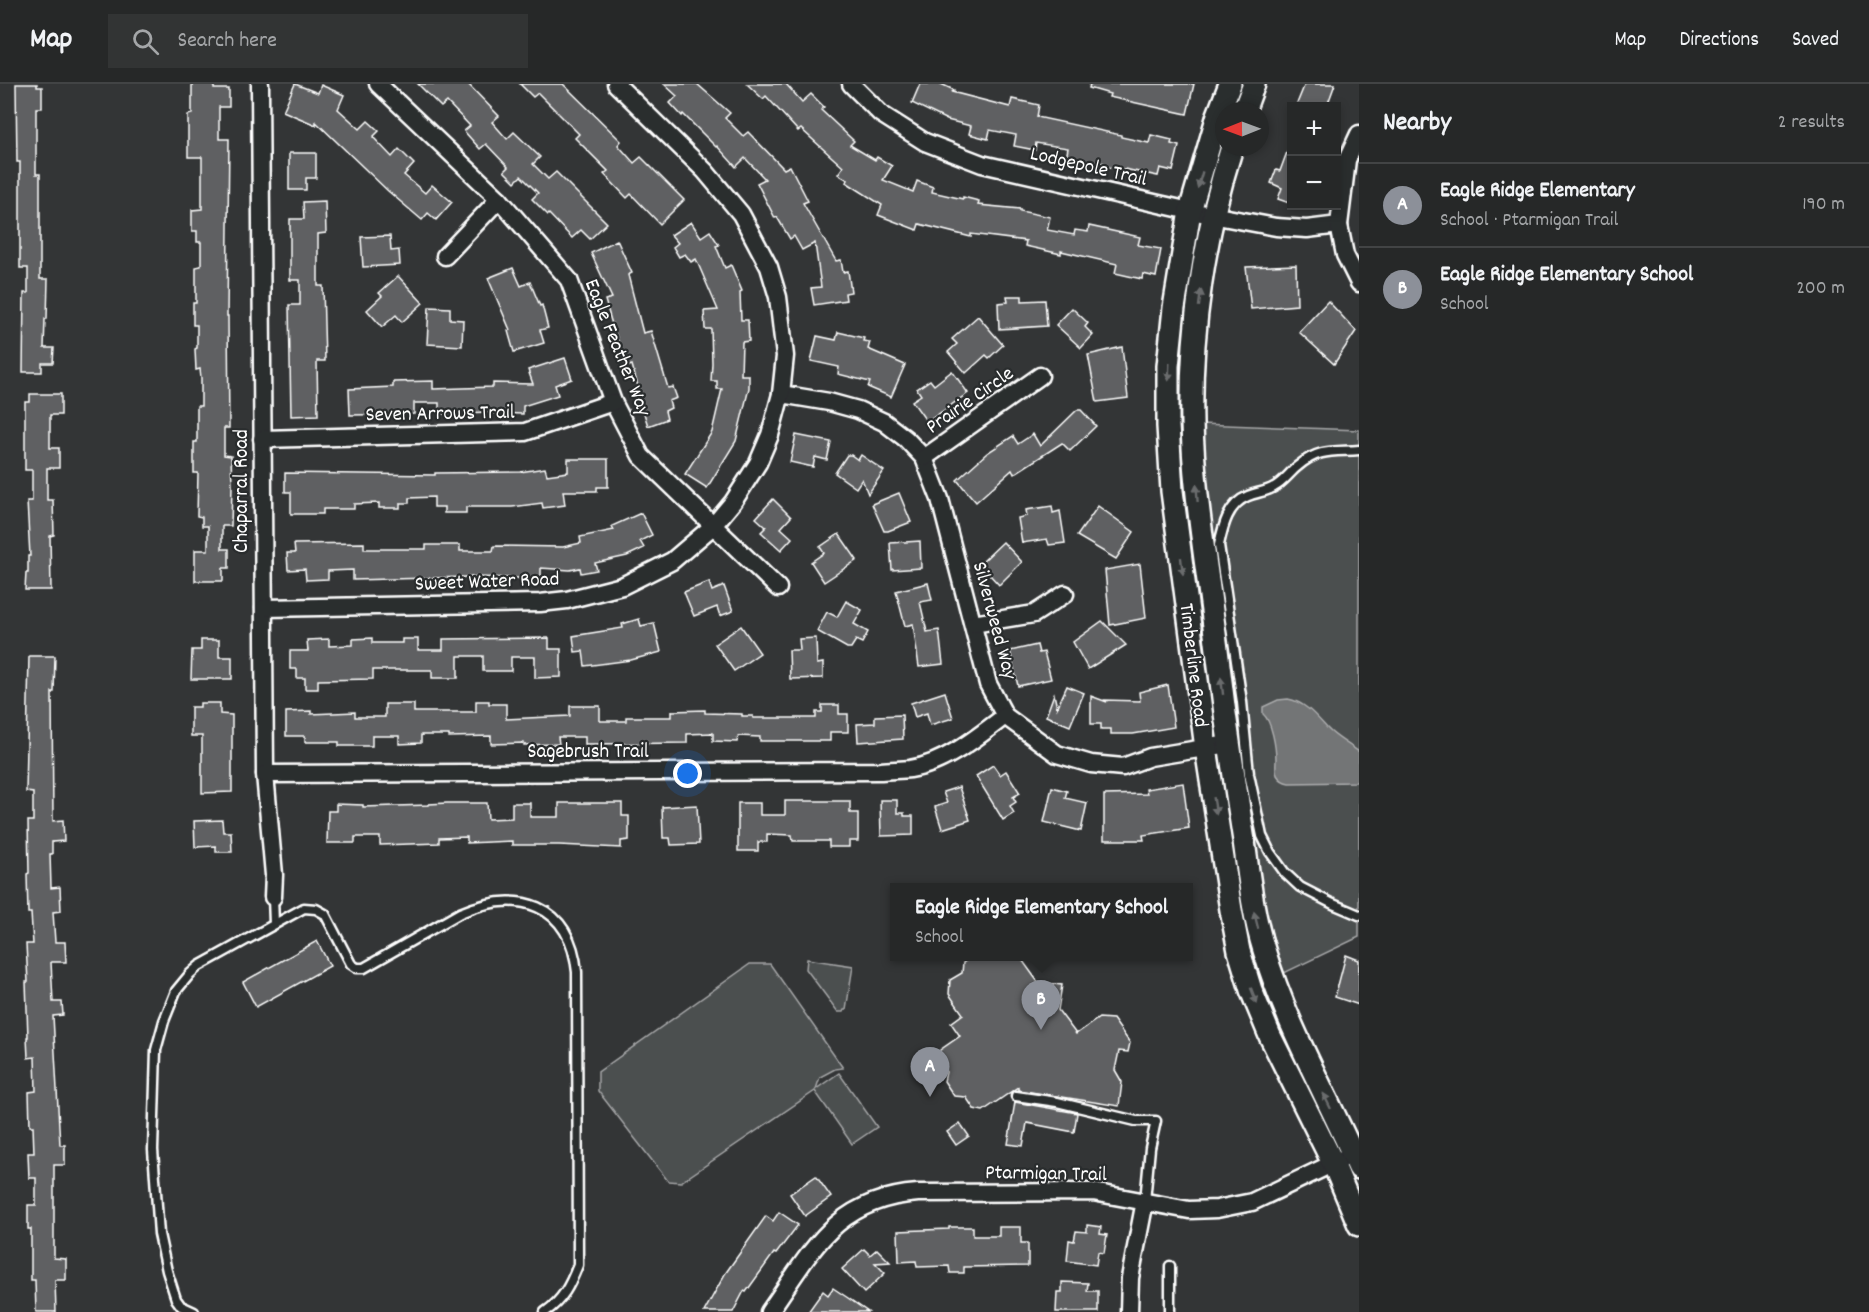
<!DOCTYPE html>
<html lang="en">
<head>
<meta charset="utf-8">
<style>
	body { margin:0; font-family:Dekko,sans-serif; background:#323434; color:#f1f3f6 }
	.controls { position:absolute; right:18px; top:18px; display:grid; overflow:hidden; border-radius:0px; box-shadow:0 3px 9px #0003 }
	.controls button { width:54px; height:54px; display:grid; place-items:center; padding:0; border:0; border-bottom:2px solid #424445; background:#262828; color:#f1f3f6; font:30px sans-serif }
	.compass { position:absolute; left:1215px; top:18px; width:54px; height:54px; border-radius:50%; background:#262828; box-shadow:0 3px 9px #0003; rotate:269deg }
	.you { position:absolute; left:688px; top:690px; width:21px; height:21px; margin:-15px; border:4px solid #fff; border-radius:50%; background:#1a73e8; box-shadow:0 0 0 9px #1a73e833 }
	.badge { display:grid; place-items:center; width:39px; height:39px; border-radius:50%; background:#8c9099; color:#fff; font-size:20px; font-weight:700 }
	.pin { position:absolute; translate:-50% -50px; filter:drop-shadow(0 2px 3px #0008) }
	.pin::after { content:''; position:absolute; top:32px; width:21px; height:18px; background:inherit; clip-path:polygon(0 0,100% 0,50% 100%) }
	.popup { position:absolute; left:890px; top:799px; width:303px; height:78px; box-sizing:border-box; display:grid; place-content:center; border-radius:0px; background:#262828; filter:drop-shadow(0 2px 4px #0005); font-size:20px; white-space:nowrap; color:#a4a6a8 }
	.popup b { font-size:22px; color:#f1f3f6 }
	.popup::after { content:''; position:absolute; left:50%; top:100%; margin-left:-12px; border:12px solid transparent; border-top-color:#262828 }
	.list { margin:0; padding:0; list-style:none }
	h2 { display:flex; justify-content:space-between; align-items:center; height:78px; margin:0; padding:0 24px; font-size:26px }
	h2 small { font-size:20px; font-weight:400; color:#a4a6a8 }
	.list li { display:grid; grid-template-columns:39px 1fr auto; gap:18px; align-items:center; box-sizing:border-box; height:84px; padding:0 24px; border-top:2px solid #424445 }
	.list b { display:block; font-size:22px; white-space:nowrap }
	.list p { margin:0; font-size:20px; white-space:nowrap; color:#a4a6a8 }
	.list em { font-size:20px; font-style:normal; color:#a4a6a8 }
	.icon { flex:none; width:33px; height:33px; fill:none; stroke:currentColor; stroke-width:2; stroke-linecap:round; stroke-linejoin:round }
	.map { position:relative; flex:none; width:1359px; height:1228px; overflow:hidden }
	header { display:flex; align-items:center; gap:36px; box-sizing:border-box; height:84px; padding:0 30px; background:#262828; border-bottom:2px solid #424445 }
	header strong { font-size:28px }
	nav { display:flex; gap:33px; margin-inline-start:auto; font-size:21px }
	.search { width:420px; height:54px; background:#323434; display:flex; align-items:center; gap:15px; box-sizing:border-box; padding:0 21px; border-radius:0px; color:#a4a6a8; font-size:22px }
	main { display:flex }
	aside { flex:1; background:#262828 }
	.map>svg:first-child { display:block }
</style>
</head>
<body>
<header>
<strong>Map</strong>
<div class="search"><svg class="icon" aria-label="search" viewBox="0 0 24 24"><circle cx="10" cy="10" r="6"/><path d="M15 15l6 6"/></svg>Search here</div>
<nav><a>Map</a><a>Directions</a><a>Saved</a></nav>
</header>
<main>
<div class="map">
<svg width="1359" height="1228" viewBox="0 0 1359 1228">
	<rect width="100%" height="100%" fill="#333536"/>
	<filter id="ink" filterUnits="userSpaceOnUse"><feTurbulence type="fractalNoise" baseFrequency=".0167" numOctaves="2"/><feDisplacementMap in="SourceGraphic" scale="12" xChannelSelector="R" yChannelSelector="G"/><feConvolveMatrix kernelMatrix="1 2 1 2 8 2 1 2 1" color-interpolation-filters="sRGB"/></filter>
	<g filter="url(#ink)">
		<!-- green -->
		<g fill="#4c4f50" stroke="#a6a7a8" stroke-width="1.5">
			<path d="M1200 340 1359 346V853L1282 890 1262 811 1212 462Z"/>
			<path d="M807 875 853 882 846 926H844L843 928H838L806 885Z"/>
			<path d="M750 880H770L843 984 835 985 820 993 816 1005 839 989 877 1043 852 1060 815 1007 681 1098 668 1097 598 1007V988Z"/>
		</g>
		<!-- water -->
		<path fill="#737576" stroke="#abacad" stroke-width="1.5" d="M1288 615C1305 618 1316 632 1327 644 1336 654 1349 660 1359 668V695L1356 698 1289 699C1283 698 1280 696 1277 691 1275 686 1276 681 1276 676 1276 664 1272 637 1263 630V623L1278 616Z"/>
		<!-- building -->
		<g fill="#5f6162" stroke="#fff" stroke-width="1.5">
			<path d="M16 0H37V3H42V24H36V90H40V195H48L47 235H45L44 264H54L53 279H42V288H23L24 209H28V184H20V78H17Z"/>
			<path d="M192 0H214V5H229V23H219V55H229L227 232H228L229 344H224V371L231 372 232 401 231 442H222V465H229V484H223V497H195V466H208V442H202V433L197 432 198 389H194V358H197V322H201V294L200 285 196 286 195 265 197 264V241H193V219H196V183L201 182V158H197V147H192V126L202 125V73H188V31L192 30Z"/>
			<path d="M295 0 318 9 321 1 344 11 338 25 360 45 368 37 379 47 373 53 392 73 399 65 414 80 404 91 425 109 432 101 452 118 436 136 428 129 422 136 388 107 316 38V41L283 27Z"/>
			<path d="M418 0H468L499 32 492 38 507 55 514 48 540 73 533 80 548 95 556 88 607 139 590 155 581 146 572 154 549 130 548 131 532 115 538 109 521 92 515 98 504 87 508 83 486 60 480 65 464 47 470 42 447 18 441 23Z"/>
			<path d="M520 0H563L621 57 618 61 634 79 641 73 684 116 660 140 631 110 627 114 604 90 608 87 575 54 579 50 538 9 533 13Z"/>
			<path d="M664 0H697L730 29 725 34 743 52 748 48 784 85 790 82 808 117 803 119 836 177 841 176 843 188 848 187 851 208 845 209 846 216 814 221 811 204 821 203 815 159 802 166 794 152 790 155 777 133 775 134 757 99 765 95 745 74 736 83 717 62 716 63 683 30 682 32 670 19 677 12Z"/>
			<path d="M747 0H786L802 18 811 10 824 23 821 26 854 57 850 61 875 76 877 73 892 82 883 96 913 108 917 97 933 103 932 108 963 115V113L979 117 978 121 1020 125V127L1050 133 1047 146 1074 151 1075 146 1088 148 1089 142 1140 153 1138 161 1161 165 1156 193 1143 190 1142 195 1115 189 1117 180 1061 167V170L1025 162 1026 157 971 150V153L919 140 917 146 878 131 882 121 846 98 848 96 838 90 843 83 801 45 798 47 766 12 763 15Z"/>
			<path d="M920 0H941L954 6 952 8 1010 23 1012 15 1039 21 1037 33 1121 51V53L1149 59 1151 51 1172 56 1171 60 1179 62 1173 87 1160 84 1158 92 1124 85V86L1103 82 1104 79 1066 75 1068 64 1036 59 1035 66 1014 62 1016 51 990 46 988 55 969 50 971 42 947 36 912 19Z"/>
			<path d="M1090 0H1194L1187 30 1109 13 1110 10 1089 4Z"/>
			<path d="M1305 0H1335L1327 22H1296Z"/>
			<path d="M1290 60H1292V120L1278 115 1282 104 1271 99 1276 86 1280 87Z"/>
			<path d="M289 69H316V94H306V106H289Z"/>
			<path d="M325 117 326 149 318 150V202H323L325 277H317L318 331 291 332 289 221H300V196H290V135H304L303 118Z"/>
			<path d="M691 138 701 153 710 147 719 161 716 162 725 184 731 181 742 207 740 208 741 236H748L749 257 742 258 741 291H749V304L736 357 707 404 685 390 712 348 722 305H717V297H711L712 279 711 245H705L704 227 718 226 696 175 691 178 685 170 679 173 673 163 678 159 671 151Z"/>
			<path d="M390 152 391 167 399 166 400 181 363 183 361 153Z"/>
			<path d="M617 156 632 189 628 191 643 249 651 247 668 304 673 303 677 314 669 317 671 324 665 327 667 335 648 342 637 307 639 306 632 281 626 283 616 251H615L605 216 612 214 591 169Z"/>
			<path d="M1296 181 1297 221 1251 225 1246 183Z"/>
			<path d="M513 184 521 202 530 198 540 222 542 221 548 244 540 246 544 259 514 268 508 247 510 246 488 194Z"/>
			<path d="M398 192 423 219 402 238 396 231 382 243 367 226 382 212 379 209Z"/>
			<path d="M1007 212H1022V217L1045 216 1047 242 999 245 998 219 1008 218Z"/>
			<path d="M1328 217 1356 247 1334 280 1299 248Z"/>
			<path d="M429 223 450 224V235L463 236 462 262 427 260Z"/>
			<path d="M1072 224 1088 239 1085 243 1093 251 1081 264 1056 241Z"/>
			<path d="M978 232 1003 261 989 274 986 271 966 289 948 268 957 260 952 255Z"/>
			<path d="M838 248 864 254 863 257 870 258 868 265 905 281 891 313 868 303 870 298 838 290 839 283 811 277 817 252 836 256Z"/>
			<path d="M1122 263 1128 314 1097 318 1088 271Z"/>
			<path d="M565 274 572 295 555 301 558 311 523 322V330L488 329V328L439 330V319H414V330L350 331 349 305 393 303V298L433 297V305L493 303V299L533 300 528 286Z"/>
			<path d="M952 287 968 309 927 338 912 317 921 311 917 305 930 296 934 301Z"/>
			<path d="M30 310H61V331H50V364H59V384H47V416H53L54 451 50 452 51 506H25L26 489H28V472H30L27 417H32V386H25V318H30Z"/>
			<path d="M1077 326H1081L1096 342 1070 367 1062 359 1014 390 1012 386 976 418 957 396 987 369 1013 352 1018 360 1033 350 1040 362Z"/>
			<path d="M796 351 831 358 827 376 815 373 813 383 790 378Z"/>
			<path d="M847 371H851L858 376 861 371 884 387 868 410 862 395 856 404 835 389Z"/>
			<path d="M568 375H608V403H597V407H563L565 421 543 424 542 419 512 423H466V429H444V423H434V413L409 414V419H400V424H379V419L354 420V425H323V430H291V408H285V389L435 391V389L520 388 545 384 547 391 568 388Z"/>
			<path d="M899 409 911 438 888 447H884L872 420Z"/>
			<path d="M773 415 791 433 781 444 792 454 781 466 761 448 766 443 756 434Z"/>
			<path d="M1052 422 1053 429 1060 427 1065 459 1049 461 1047 455 1022 459 1018 434 1027 432 1026 426Z"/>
			<path d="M1098 422 1134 448 1116 475 1077 452Z"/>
			<path d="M641 429 652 451 640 457 644 464 627 472 595 479 597 486 581 489 580 484 570 486 541 484V495H519V494L469 493 353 496V486L328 487V495L306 496 305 485 288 486 287 469H295L294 460 364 459V465H426V461H460V467H493L494 462 563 463 581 459 580 453 614 446 612 442Z"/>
			<path d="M839 450 857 476 824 498 811 478 824 469 820 463Z"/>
			<path d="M920 457 921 484 892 486 890 459Z"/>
			<path d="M1003 458 1022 478 999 501 980 480Z"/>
			<path d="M1140 480 1146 534 1110 541 1105 486Z"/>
			<path d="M709 498 712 507 724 502 733 527 720 532 717 523 694 532 684 508Z"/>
			<path d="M928 499 932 516 920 518 927 548 939 546 943 580 919 583 913 540 905 542 896 507Z"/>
			<path d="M846 517 862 526 854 540 868 548 862 559 856 556 851 564H847L817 547 827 528 837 533Z"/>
			<path d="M639 535 641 542 654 539 661 568 631 576 585 582 583 567 575 568 573 552 623 544 622 540Z"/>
			<path d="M1102 537 1126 561 1088 585 1073 558Z"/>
			<path d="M741 542 760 569 734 587 715 560Z"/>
			<path d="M372 554V559H402V555H418V566H443V555L549 554V565H561V593L535 594V573H511V587H483V572H458V594H432V586H373V595L318 596V605H305V594H297V585H290V567H308L307 556 329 555V562L353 561V555Z"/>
			<path d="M816 554 817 580 823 579V594L790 595 789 566H800L799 555Z"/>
			<path d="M201 556H219V573H232V595H191L192 566H201Z"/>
			<path d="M1037 561 1039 569 1044 568 1051 595 1018 602 1010 567Z"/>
			<path d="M29 572H55L54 608H52L53 737 63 736 64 757 52 758V770H50L51 804 60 803 61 827 53 828 55 858H65L66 878H51L53 918H62L63 931 53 932 60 1061H65V1081H54V1174L66 1175V1196H55L56 1228H36L35 1196H31V1145H28V1121H36V1094H29L28 1069H34L33 1042H30L29 1008 36 1007 35 973 28 974 27 953H28L26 898H28L26 860H33L31 829H28L27 790 29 789 28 737H33V709L26 708Z"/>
			<path d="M1168 601 1174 643 1133 650H1111V645H1101V640H1091V612L1107 618 1105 616 1140 617 1139 608Z"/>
			<path d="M1067 602 1084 609 1070 642 1046 632 1054 610 1057 624Z"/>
			<path d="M945 608 953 634 930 641 927 629 915 633 911 619Z"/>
			<path d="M476 617H489V620H506V635L570 632V622H600V637H626V633H672V627L705 626V629L742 630V632H753V634H816V628H822V621H839V630H848V648H830V657H760V653L738 652 737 658 713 657V649L687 650V659L585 660V653H558L559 660 524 661V659L491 660V652L449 653V651H421V659L399 660V652H372V662H339V658H305V652H286V628L311 627V630L355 628V633H385V620H414V628H476Z"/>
			<path d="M200 619H220V630L232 631V708L202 709V652H191V623H200Z"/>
			<path d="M902 631 903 655 858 658 857 640 875 639V632Z"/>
			<path d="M993 681 1000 691 1006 687 1020 709 1013 713 1016 718 1010 722 1014 729 1003 736 976 692Z"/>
			<path d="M1183 699 1189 744 1143 751 1144 756H1104V711L1147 710 1146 705Z"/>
			<path d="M959 703 970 736 942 745 935 723 947 719 943 708Z"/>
			<path d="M1052 703 1067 707 1065 714 1087 719 1081 747 1044 738Z"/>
			<path d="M880 716H897V729H904V732H913V751L881 752Z"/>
			<path d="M785 717H850V729H858V757H849V763H829V757H793L792 751 767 750V758H758V767H738V719H760V731H785Z"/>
			<path d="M447 719H487L488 735 512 734V719H530V733H559V719H622V732H629V756L621 757V764L559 761H512V757L467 759V753L439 754V759L380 761V753H355V759H327L328 727H336V720L363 721V723L429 721V720Z"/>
			<path d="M697 721 699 760 671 761 670 754H663L662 723Z"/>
			<path d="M222 736 223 748H231L232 768H216V762L195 763 194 737Z"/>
			<path d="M317 857 330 882 256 923 243 898Z"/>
			<path d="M1346 871 1359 876V921L1335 913Z"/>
			<path d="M971 873H1020L1038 898 1062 901 1058 926 1076 950 1099 934 1113 935 1130 959 1128 968 1119 967 1115 986 1122 998 1119 1022 1018 1006V1003L983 1027 974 1025 966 1013 954 1012 944 997 946 988 937 976 940 966 960 952 951 939 963 930 949 910 950 896 962 889 963 879Z"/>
			<path d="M1015 1018 1077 1029 1074 1048 1027 1039 1023 1062 1008 1060Z"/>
			<path d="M960 1039 969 1052 956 1061 947 1048Z"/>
			<path d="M816 1092 831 1113 805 1132 790 1110Z"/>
			<path d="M779 1128 798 1141 776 1170 774 1169 746 1208 744 1207 733 1228H704L725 1190 766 1132 773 1137Z"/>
			<path d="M1087 1141 1101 1143 1100 1150 1107 1151 1104 1169 1098 1168 1096 1181 1067 1177 1069 1156 1074 1157 1076 1147 1087 1148Z"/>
			<path d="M949 1143H973V1152H999V1143H1021V1159H1028V1182L964 1183V1189H950L949 1182 917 1183 916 1177 899 1178 898 1147 949 1145Z"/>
			<path d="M864 1165 870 1171 877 1165 890 1178 875 1179 885 1189 864 1209 842 1185Z"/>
			<path d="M1062 1198 1088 1199 1087 1207H1098V1228H1056L1057 1208H1062Z"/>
			<path d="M833 1204 848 1214 868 1228H808L823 1207 828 1211Z"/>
		</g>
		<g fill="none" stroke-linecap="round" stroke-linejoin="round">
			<!-- service casing -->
			<g stroke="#fff" stroke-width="13">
				<g id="service">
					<path d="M1359 366C1335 368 1319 364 1298 382 1290 388 1284 398 1274 403 1266 408 1257 408 1248 412 1228 420 1223 442 1219 461L1242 618 1249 690 1262 752 1270 768 1285 789 1300 803 1333 820 1359 831"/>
					<path d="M273 813 274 840"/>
					<path d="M1016 1012 1057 1018 1136 1037H1156L1150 1064 1145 1117"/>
					<path d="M194 1228 181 1222 176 1215 167 1187 159 1150 153 1066 156 966 164 937 176 907 190 890 199 882 304 824 316 825 325 830 351 880 357 884H364L460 829C518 804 570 819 577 888L578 1181C570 1201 563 1216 545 1228"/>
					<path d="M1170 1228V1182"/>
				</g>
			</g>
			<!-- minor casing -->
			<g stroke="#fff" stroke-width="21">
				<g id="minor">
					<path d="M260 0 265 690 274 791 273 813"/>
					<path d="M378 0 499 115 569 196 613 318 641 372 778 504"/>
					<path d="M851 0 881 30 925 58 982 80 1190 127 1276 143 1307 145 1339 141"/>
					<path d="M1359 50 1347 76 1339 141 1345 171 1359 199"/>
					<path d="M445 172 499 115"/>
					<path d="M781 310 829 318 858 326 884 338 906 355 924 374 940 415 988 600 1005 632 1057 670 1091 680 1123 683 1150 673 1229 660"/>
					<path d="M262 355 525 348 613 318"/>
					<path d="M924 374 1040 292"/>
					<path d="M264 524 540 519 567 516 622 502 672 477 713 442 733 418 758 379 770 351 781 310 785 272 778 213 769 183 741 130 705 87 616 0"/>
					<path d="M973 540 1034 530 1065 510"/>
					<path d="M265 690 881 687C891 686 901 686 910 685 944 680 978 653 1005 632"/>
					<path d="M769 1228C812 1167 835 1115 918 1109L1093 1108 1189 1126 1217 1125 1252 1118 1359 1067"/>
					<path d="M1129 1228 1130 1194 1145 1117"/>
				</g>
			</g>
			<!-- tertiary casing -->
			<g stroke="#fff" stroke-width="26">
				<g id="tertiary">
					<path d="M1230 0 1218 31 1190 127 1174 224 1168 282V342L1172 407 1206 664 1231 826 1239 867 1251 906 1270 952 1333 1079 1359 1141"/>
					<path d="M1244 27 1254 0"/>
					<path d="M1232 63C1204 151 1190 247 1192 339 1193 384 1199 430 1205 475 1212 524 1218 573 1224 622 1230 667 1237 712 1244 757 1249 794 1253 831 1264 866 1287 943 1327 1011 1359 1084"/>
				</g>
			</g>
			<!-- service -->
			<use href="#service" stroke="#2a2d2e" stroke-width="8"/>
			<!-- minor -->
			<use href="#minor" stroke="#2a2d2e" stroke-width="16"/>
			<!-- tertiary -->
			<use href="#tertiary" stroke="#2a2d2e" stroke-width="21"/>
		</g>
		<!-- one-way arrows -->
		<defs><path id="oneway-solid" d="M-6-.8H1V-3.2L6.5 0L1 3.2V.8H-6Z" transform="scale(1.5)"/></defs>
		<g fill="#6a6c6d">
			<use href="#oneway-solid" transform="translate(1200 96) rotate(106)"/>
			<use href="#oneway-solid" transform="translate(1200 214) rotate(-83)"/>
			<use href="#oneway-solid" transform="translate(1169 288) rotate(92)"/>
			<use href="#oneway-solid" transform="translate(1197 409) rotate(-94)"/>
			<use href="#oneway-solid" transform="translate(1182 482) rotate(83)"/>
			<use href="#oneway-solid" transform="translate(1222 602) rotate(-97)"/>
			<use href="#oneway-solid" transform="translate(1215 722) rotate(81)"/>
			<use href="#oneway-solid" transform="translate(1256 836) rotate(-104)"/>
			<use href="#oneway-solid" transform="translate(1254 912) rotate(69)"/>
			<use href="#oneway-solid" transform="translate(1327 1017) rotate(-116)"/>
		</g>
	</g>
	<g text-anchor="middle" stroke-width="4.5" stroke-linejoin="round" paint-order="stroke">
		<!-- street labels -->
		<g font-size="21" fill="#fff" stroke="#2a2d2e">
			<text transform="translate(1089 81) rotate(13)" y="7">Lodgepole Trail</text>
			<text transform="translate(619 263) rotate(68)" y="7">Eagle Feather Way</text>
			<text transform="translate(969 315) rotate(-35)" y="7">Prairie Circle</text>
			<text transform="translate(440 328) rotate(-1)" y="7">Seven Arrows Trail</text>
			<text transform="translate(240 407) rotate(-90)" y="7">Chaparral Road</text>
			<text transform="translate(487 496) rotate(-2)" y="7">Sweet Water Road</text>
			<text transform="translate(996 536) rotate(75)" y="7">Silverweed Way</text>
			<text transform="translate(1195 581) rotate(83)" y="7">Timberline Road</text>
			<text x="588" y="673">Sagebrush Trail</text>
			<text transform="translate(1046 1088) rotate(1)" y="7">Ptarmigan Trail</text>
		</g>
	</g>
</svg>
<div class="controls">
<button>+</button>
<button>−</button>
</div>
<svg class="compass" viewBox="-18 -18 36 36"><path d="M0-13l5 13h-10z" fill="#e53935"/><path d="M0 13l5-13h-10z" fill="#a4a6a8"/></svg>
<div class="you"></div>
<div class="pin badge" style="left:930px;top:1013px">A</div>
<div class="pin badge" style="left:1041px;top:946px">B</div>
<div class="popup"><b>Eagle Ridge Elementary School</b>School</div>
</div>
<aside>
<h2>Nearby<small>2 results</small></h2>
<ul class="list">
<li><span class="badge">A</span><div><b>Eagle Ridge Elementary</b><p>School · Ptarmigan Trail</p></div><em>190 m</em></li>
<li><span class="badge">B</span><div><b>Eagle Ridge Elementary School</b><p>School</p></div><em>200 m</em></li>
</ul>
</aside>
</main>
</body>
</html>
